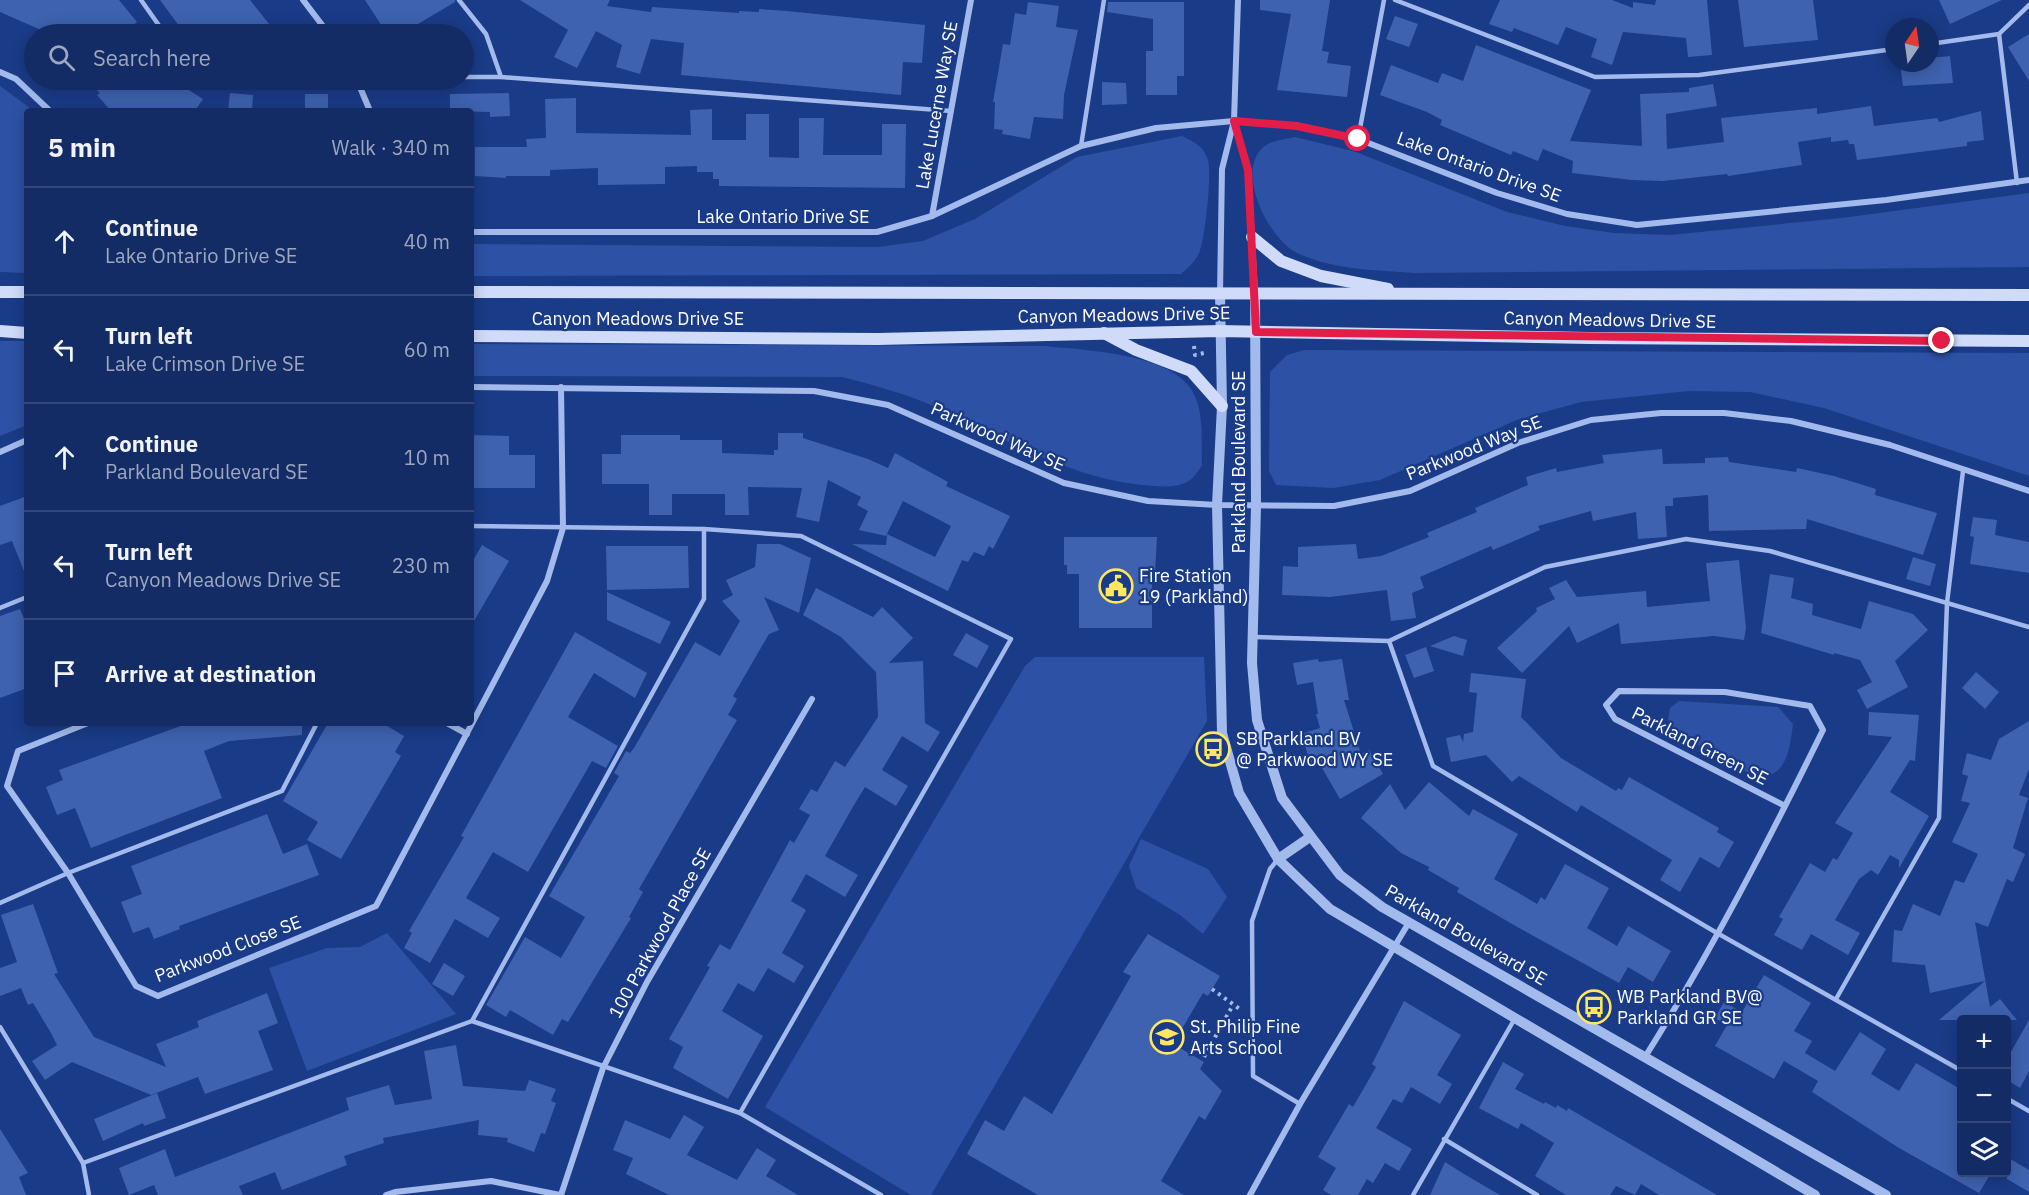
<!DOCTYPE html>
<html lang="en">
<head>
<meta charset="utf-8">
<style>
	body { margin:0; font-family:"IBM Plex Sans",sans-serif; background:#21386e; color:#f1f3f6 }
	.controls { position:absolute; right:18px; bottom:18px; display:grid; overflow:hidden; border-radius:6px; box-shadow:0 3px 15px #0003 }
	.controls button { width:54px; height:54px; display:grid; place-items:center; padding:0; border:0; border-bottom:2px solid #334879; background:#142c65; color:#f1f3f6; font:30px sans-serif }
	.compass { position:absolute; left:1885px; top:18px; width:54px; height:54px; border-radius:50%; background:#142c65; box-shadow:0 3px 15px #0003; rotate:13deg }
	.stop { position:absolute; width:18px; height:18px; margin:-14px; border:4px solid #e11d48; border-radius:50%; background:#fff }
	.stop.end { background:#e11d48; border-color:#fff; box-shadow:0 2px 6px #0008 }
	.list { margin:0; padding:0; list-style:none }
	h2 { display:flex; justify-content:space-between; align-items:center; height:78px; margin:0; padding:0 24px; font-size:26px }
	h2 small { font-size:20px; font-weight:400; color:#9da7bf }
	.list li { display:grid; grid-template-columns:39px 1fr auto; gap:18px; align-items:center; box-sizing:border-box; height:108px; padding:0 24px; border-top:2px solid #334879 }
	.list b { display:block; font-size:22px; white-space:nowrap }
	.list p { margin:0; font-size:20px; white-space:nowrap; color:#9da7bf }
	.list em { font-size:20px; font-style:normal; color:#9da7bf }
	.icon { flex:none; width:33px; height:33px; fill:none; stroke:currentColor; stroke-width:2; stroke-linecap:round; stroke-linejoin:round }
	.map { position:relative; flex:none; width:2029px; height:1195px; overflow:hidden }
	.search { position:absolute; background:#142c65; box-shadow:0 3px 15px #0003; left:24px; top:24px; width:450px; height:66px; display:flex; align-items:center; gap:15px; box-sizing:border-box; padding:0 21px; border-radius:33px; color:#9da7bf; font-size:22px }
	.panel { position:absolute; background:#142c65; box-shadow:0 3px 15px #0003; left:24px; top:108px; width:450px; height:618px; border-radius:6px }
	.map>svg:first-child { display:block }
</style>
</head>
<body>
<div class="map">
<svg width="2029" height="1195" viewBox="0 0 2029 1195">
	<rect width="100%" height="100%" fill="#1a3b87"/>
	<!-- green -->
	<g fill="#2d52a5">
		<path d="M0 86 34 111H27V273L0 272Z"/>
		<path d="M1182 136C1194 142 1204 146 1208 160 1212 174 1205 240 1199 253 1195 262 1188 268 1181 274L471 276V244L878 247 923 241 975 219 1077 157Z"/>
		<path d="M1295 137 1356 152 1507 212 1565 226 1614 233 1670 235 1842 218 2029 193V267L1415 273C1375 270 1334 270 1297 253 1268 239 1231 165 1268 144 1276 140 1287 139 1295 137Z"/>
		<path d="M0 341H27V425L0 436Z"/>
		<path d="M471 344 1044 346C1083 350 1168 353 1191 389 1205 410 1201 442 1202 466 1198 470 1195 477 1190 480 1181 487 1165 487 1155 486 1074 482 1006 438 933 406 904 393 873 385 842 377L471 376Z"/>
		<path d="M1304 350 2029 353V476L1824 408 1750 392 1689 391 1581 402 1519 419 1380 480 1333 488 1276 485 1269 471 1270 372 1287 355Z"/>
		<path d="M1035 657H1204L1207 721 931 1195H911L765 1107 1025 666Z"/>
		<path d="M1679 701 1778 707 1793 724C1790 748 1787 779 1756 777L1671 730 1668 720 1670 708Z"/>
		<path d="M1141 839 1208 869 1227 897 1203 934 1180 915 1136 888 1129 866Z"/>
		<path d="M387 933 456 1014 307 1071 269 968 327 948 360 947Z"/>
	</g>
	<!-- building -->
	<g fill="#3e62af">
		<path d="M0 0H119L137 22 122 34H50L0 12Z"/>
		<path d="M160 0H250L277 34H185Z"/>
		<path d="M365 0H455V2L418 24 421 34H387Z"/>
		<path d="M520 0H610L607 6 651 12 652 7 739 13V11L759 12V9L787 11 925 25 922 63 903 62 901 95 681 75 684 43 651 39 640 74 616 67 622 45 596 31 577 68 554 57 568 30Z"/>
		<path d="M1260 0H1330L1322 51 1329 52 1327 63 1351 66 1347 97 1277 90 1291 14 1260 10Z"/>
		<path d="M1500 0H1612L1633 8V2L1655 5 1656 0H1707L1712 55 1688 57 1686 38 1623 32 1612 65 1591 57 1597 39 1566 27 1558 45 1514 28 1512 32 1489 24Z"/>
		<path d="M1738 0H1813L1818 40 1744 47Z"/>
		<path d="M1939 0H2002L1950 24Z"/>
		<path d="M1028 2 1059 6 1056 27 1078 30 1064 95 1063 119 1034 117 1030 139 1002 134 1003 130 994 129 995 102H993L1003 44 1010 45 1015 13 1026 15Z"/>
		<path d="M1108 2H1184V76H1177V95H1146V51H1153V19L1107 12Z"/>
		<path d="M1395 16 1418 24 1409 47 1386 39Z"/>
		<path d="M2029 34V81L2008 47Z"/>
		<path d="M1476 45 1591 90 1570 141 1642 146 1640 94 1689 92V88L1713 84 1717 106 1666 114 1667 149 1724 142 1721 118 1817 108V114L1871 106 1874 126 1937 118 1939 122 1981 111 1984 140 1967 142V146L1857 160 1854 144H1849L1848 140 1831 142V137L1798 142 1802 165 1728 176 1727 174 1663 181 1632 180 1572 173 1573 161 1543 149 1538 161 1513 151 1511 155 1440 125 1442 120 1427 112 1380 95 1391 65 1438 83 1442 73 1463 81Z"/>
		<path d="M1950 56 1953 83 1903 86 1900 63H1930V58Z"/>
		<path d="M86 80H173L203 99 195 111H111L97 95 100 93Z"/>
		<path d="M1102 82 1126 83 1127 104 1102 105Z"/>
		<path d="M230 93 253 95 252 111H228Z"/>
		<path d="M509 93 510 116 490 117V112L450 111V94Z"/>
		<rect x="305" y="94" width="23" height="17"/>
		<path d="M576 98V133L691 135 690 110 712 109V140H746V114H769V157L799 158V118H824L823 155H882V124H906L905 188 719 186V179H713V172H697V166L665 167V184L598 185V168L550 170V176H506V178L475 176V147H527L526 139 546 138 545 99Z"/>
		<path d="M778 433H803V438L868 459 888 468 895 453 948 482 946 486 1010 516 993 549 989 546 984 556 974 552 968 562 962 560 948 591 852 544 886 545 887 534 935 557 951 526 903 501 886 536 859 530 868 511 857 505 861 497 828 480 819 522 796 517 802 488 748 487 749 515H725V494H672V515H649V484H602V454H621V435H680V440H722V453L774 455V450H778Z"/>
		<path d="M471 435 509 436V455H535V488H471Z"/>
		<path d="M1662 449 1663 464 1705 463V458L1728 457 1729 462 1796 472 1797 468 1834 476 1876 489 1875 495 1937 513 1923 555 1807 519 1806 529 1709 531 1708 495 1673 498V506H1665L1667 537 1638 539 1636 512 1593 521 1591 511 1538 526 1540 530 1493 550 1491 546 1420 577 1424 588 1412 593 1416 618 1391 621 1387 590 1330 597 1282 595 1283 566 1298 567V547L1356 544 1358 559 1381 556 1429 537 1427 533 1477 512 1475 508 1528 485 1526 477 1556 468 1557 472 1604 463 1602 455Z"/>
		<path d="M27 496V576H26L12 541 0 545V506Z"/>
		<path d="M1973 517 1997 520 1995 535 2029 542V573L1970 564 1974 537 1970 536Z"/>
		<path d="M1064 537H1157L1155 573 1152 574V628H1079V574H1067V565H1064Z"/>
		<path d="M757 544H780L811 558 799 613 764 597 779 630 769 634 733 696 737 699 728 715 737 720 639 889 643 892 629 917 631 918 568 1022 562 1019 553 1035 510 1010 506 1017 486 1005 525 937 561 958 585 917 549 896 619 776 614 773 626 751 630 753 634 748 695 642 720 656 740 621 722 601 733 595 726 580 755 567Z"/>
		<path d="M482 545 509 561 471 626V564Z"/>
		<path d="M606 546H688L689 588 607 590Z"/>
		<path d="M1913 557 1936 564 1930 586 1906 579Z"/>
		<path d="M1739 560 1746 628 1744 640 1714 636 1621 644 1619 623 1577 643 1569 626 1522 673 1497 648 1537 611 1536 608 1555 599 1549 588 1566 580 1577 597 1646 591 1647 607 1710 601 1706 563Z"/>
		<path d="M1770 574 1794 578 1791 598 1813 604 1812 615 1861 629 1869 601 1913 614 1928 630 1895 661 1908 687 1867 709 1857 690 1872 682 1860 660 1834 653V655L1761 633Z"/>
		<path d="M816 588 873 617 882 607 913 638 889 663 923 661 925 723 940 732 928 752 902 736 882 770 908 786 896 806 865 787 854 805 825 856 858 875 845 897 806 874 791 901 806 910 782 953 804 966 794 983 768 968 754 992 738 983 722 1011 763 1036 728 1099 673 1068 683 1047 669 1039 710 967 707 966 720 944 730 950 790 840 794 843 810 815 799 809 811 789 817 792 835 761 845 767 878 717 876 672 841 637 803 615Z"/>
		<path d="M607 592 671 622 660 644 607 620Z"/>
		<path d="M20 609 27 626V688L0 698V616Z"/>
		<path d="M575 632 647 673 635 698 594 673 568 717 618 746 606 768 592 761 528 872 493 852 466 898 500 918 488 938 455 919 430 963 404 948 412 933 409 931 464 837 461 836Z"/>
		<path d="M966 633 989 646 977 668 953 655Z"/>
		<path d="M1454 636 1467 640 1463 656 1430 646Z"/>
		<path d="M1426 647 1434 671 1414 678 1405 655Z"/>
		<path d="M1318 659 1319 662 1342 659 1349 700H1344L1361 754 1369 750 1383 774 1340 799 1318 761 1311 764 1301 734 1320 728 1316 714H1318L1313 682 1297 685 1293 663Z"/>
		<path d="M1976 672 1999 692 1985 709 1962 688Z"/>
		<path d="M1471 673 1526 679 1521 717 1561 758 1616 791 1618 788 1622 790 1629 777 1719 828 1717 832 1734 842 1719 868 1700 857 1680 892 1660 880 1672 860 1581 805 1577 812 1519 776 1512 782 1486 755 1451 762 1446 738 1460 735 1463 742 1464 734 1473 732 1477 693 1469 692Z"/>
		<path d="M1869 712 1919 715 1915 761 1910 760 1890 792 1929 816 1899 868V860L1890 855 1878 875 1871 870 1859 879 1835 920 1860 933 1848 955 1811 934 1802 950 1774 935 1783 919 1779 917 1810 863 1825 872 1833 858 1837 860 1853 833 1835 823 1892 737 1868 735Z"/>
		<path d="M2029 721V769L2019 795 2028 798 2013 848 2025 854 2013 882 2007 879 1988 927 1975 922 1990 1007 2000 999 2017 1020H1939L1985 981 1930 993 1925 965 1892 962 1894 930 1902 931 1913 904 1940 916 1955 880 1964 883 1978 854 1952 842 1970 803 1961 801 1968 776 1962 774 1967 753 1991 760 1999 739Z"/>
		<path d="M189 723H302V735L229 741 204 751 222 798 91 848 75 808 57 815 46 787 63 780 59 770Z"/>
		<path d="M328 723H382L404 736 395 752 401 756 341 859 307 840 318 822 283 801Z"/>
		<path d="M1429 782 1469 816 1473 809 1518 834 1494 879 1522 895 1537 904 1541 897 1545 900 1565 864 1609 888 1587 928 1617 946 1628 926 1671 951 1653 982 1628 967 1619 983 1519 928 1457 892 1459 888 1428 870 1429 867 1401 853 1361 818 1390 784 1405 810Z"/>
		<path d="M267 814 283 854 307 844 319 875 179 926 180 929 154 939 149 927 133 933 121 902 142 894 131 866Z"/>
		<path d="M33 904 58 973 54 974 94 1037 166 1067 156 1044 199 1027 197 1021 267 993 278 1023 258 1031 273 1070 205 1094 198 1077 151 1095 72 1062 45 1080 32 1061 57 1045 51 1033 33 1003 28 1005 21 988 0 996V968L17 962 1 915Z"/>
		<path d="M1148 934 1220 976 1208 996 1203 993 1173 1044 1204 1062 1200 1069 1222 1091 1205 1120 1199 1116 1161 1181 1184 1195H1038L967 1154 985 1120 1004 1131 1024 1096 1052 1114 1131 976 1123 972Z"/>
		<path d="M444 963 465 976 453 996 432 984Z"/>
		<path d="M1764 975 1811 1003 1794 1031 1812 1041 1805 1053 1835 1071 1860 1032 1886 1049 1871 1074 1899 1091 1916 1063 1962 1090V1173H1991L1979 1193 1899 1148 1812 1092 1818 1081 1784 1061 1774 1079 1715 1046 1727 1025 1715 1018 1724 1002 1742 1012Z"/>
		<path d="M1404 1001 1461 1035 1437 1075 1452 1084 1440 1104 1411 1087 1402 1103 1393 1099 1376 1128 1412 1149 1399 1171 1385 1163 1373 1183 1367 1179 1358 1195H1331L1323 1190 1336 1168 1318 1157 1349 1104 1353 1107 1376 1067 1372 1064Z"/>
		<path d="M2029 1020V1071L2020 1088 2007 1080V1059Z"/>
		<path d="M456 1045 463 1086 525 1091 529 1080 556 1089 551 1101 556 1103 545 1134 541 1133 534 1152 507 1142 508 1138 478 1135 479 1120 383 1138 384 1143 344 1156 347 1165 282 1190 275 1172 239 1186 243 1195H158L154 1185 129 1195 119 1168 165 1149 175 1177 349 1110 346 1098 389 1085 395 1105 432 1099 424 1051Z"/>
		<path d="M1503 1062 1524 1074 1515 1089 1544 1104 1545 1102 1556 1108 1557 1105 1567 1111 1568 1108 1717 1195H1659L1641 1184 1635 1195 1616 1186 1610 1195H1566L1535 1176 1554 1143 1521 1123 1518 1129 1479 1108Z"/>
		<path d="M157 1093 166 1118 144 1126 143 1123 103 1141 94 1119Z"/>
		<path d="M684 1115 704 1127 687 1155 737 1180 757 1148 776 1160 766 1176 798 1195H669L626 1174 633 1158 613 1150 625 1120 670 1139Z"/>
		<path d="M0 1129 28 1173 19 1177 26 1195H0Z"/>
		<path d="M2007 1157 2029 1170V1192L2007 1179Z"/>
		<path d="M1445 1162 1464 1174 1500 1195H1430Z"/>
	</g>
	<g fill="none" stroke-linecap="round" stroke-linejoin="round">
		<!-- path -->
		<g stroke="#a2baec" stroke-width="4" stroke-dasharray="3 4.5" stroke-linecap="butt">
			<path d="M1194 346 1195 355 1204 353"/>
			<path d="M1212 989 1241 1010"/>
			<path d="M1204 1057 1233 1005"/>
		</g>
		<!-- service -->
		<g stroke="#a2baec" stroke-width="4.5">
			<path d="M141 0 165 34"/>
			<path d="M459 0 486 34 501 77 951 111"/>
			<path d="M1395 0 1595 77 1699 75 1894 49"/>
			<path d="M1999 34 2017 183"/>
			<path d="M1930 44 1999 34 2029 5"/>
			<path d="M464 77H501"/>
			<path d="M1358 139 1384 0"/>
			<path d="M1081 146 1104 0"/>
			<path d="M471 526 704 529 801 536 1011 639 740 1113"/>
			<path d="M0 608 27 597"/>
			<path d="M1254 637 1389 641"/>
			<path d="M1278 859 1270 869 1252 921 1253 1076 1300 1104"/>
			<path d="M0 903 68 873 282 791 317 723"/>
			<path d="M1836 999 1939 818 1947 603 1963 471"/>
			<path d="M472 1021 740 1113 881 1195"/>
			<path d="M0 1027 83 1163 89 1195"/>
			<path d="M1962 1071 1717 933 1433 766 1389 641 1545 567 1686 539 1770 551 2029 627"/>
			<path d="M2006 1098 2029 1111"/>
			<path d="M1444 1139 1537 1195"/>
			<path d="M83 1163 472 1021 704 599V529"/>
			<path d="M1413 1195 1514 1020"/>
		</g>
		<!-- minor -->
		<g stroke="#a2baec" stroke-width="6">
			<path d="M303 0 329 34"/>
			<path d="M0 72 16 79 50 111"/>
			<path d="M357 80 370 111"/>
			<path d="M1234 121 1248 170 1255 293"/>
			<path d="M932 216 971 0"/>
			<path d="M471 232H877L932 216 1081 146 1156 128 1234 121 1297 126 1358 139 1497 193 1567 214 1637 225 1886 200 2029 180"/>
			<path d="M1220 293 1222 169 1234 121 1238 0"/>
			<path d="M471 387 814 391 888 405 1064 483 1148 501 1217 505 1334 506 1410 491 1518 443 1591 420 1661 413H1724L1791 421 1890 445 2029 491"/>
			<path d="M0 452 27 440"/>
			<path d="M88 723 18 751 7 786 68 873 136 986 158 996 376 906 547 581 563 528 561 387"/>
			<path d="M447 723 467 734"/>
			<path d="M1645 1057C1711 952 1768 842 1823 730L1810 706 1725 692 1619 691 1606 705 1615 719 1785 806"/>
			<path d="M386 1195 395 1192 491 1181 560 1195"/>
			<path d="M561 1195 603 1068 647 982 812 699"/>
			<path d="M1250 1195 1300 1104 1408 924"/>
		</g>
		<!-- tertiary -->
		<g stroke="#a2baec" stroke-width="10">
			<path d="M1220 293 1222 406 1217 505 1222 733 1239 793 1278 859 1330 909 1815 1195"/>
			<path d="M1255 293 1256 506 1252 663 1257 720 1282 798 1340 875 1382 907 1886 1195"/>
			<path d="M1278 859 1310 837"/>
		</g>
		<!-- secondary -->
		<g stroke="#cfdbf9" stroke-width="12">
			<path d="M1252 237 1281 261 1321 276 1388 289"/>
			<path d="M0 292H27"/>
			<path d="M471 292 2029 295"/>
			<path d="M0 331 27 333"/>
			<path d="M1104 333 1136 350 1191 371 1222 406"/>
			<path d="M471 336 878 339 1220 331 1589 338 2029 341"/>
		</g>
	</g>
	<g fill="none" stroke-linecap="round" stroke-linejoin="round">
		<!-- route -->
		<path stroke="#e11d48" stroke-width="8" d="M1358 139 1297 126 1234 121 1248 170 1256 332 1942 341"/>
	</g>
	<!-- icons -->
	<defs>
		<g id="civic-ring" transform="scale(1.725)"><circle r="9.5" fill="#1a3b87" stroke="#fee65f" stroke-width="1.5"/><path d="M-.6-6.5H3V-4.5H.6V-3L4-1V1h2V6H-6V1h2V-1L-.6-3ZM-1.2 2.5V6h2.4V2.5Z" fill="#fee65f"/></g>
		<g id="bus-ring" transform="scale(1.725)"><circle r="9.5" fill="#1a3b87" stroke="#fee65f" stroke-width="1.5"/><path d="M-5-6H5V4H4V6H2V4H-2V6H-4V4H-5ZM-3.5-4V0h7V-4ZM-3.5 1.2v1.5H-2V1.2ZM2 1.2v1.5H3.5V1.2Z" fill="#fee65f"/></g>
		<g id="school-ring" transform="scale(1.725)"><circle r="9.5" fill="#1a3b87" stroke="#fee65f" stroke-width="1.5"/><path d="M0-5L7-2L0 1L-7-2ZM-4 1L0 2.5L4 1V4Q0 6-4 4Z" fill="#fee65f"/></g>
	</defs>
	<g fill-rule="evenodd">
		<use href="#civic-ring" x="1116" y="586"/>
		<use href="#bus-ring" x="1213" y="749"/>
		<use href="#bus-ring" x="1594" y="1007"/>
		<use href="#school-ring" x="1167" y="1037"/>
	</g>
	<g text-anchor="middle" stroke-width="4.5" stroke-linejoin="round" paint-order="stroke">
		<!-- street labels -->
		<g font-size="18" fill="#fff" stroke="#1a3b87">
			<text transform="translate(937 105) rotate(-80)" y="6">Lake Lucerne Way SE</text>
			<text transform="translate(1479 167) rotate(20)" y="6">Lake Ontario Drive SE</text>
			<text x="783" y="223">Lake Ontario Drive SE</text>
			<text transform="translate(1124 315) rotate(-1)" y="6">Canyon Meadows Drive SE</text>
			<text x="638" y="325">Canyon Meadows Drive SE</text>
			<text transform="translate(1610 320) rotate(1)" y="6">Canyon Meadows Drive SE</text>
			<text transform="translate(998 437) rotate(24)" y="6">Parkwood Way SE</text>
			<text transform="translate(1474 448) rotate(-22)" y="6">Parkwood Way SE</text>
			<text transform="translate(1239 462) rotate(-90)" y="6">Parkland Boulevard SE</text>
			<text transform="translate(1700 746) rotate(27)" y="6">Parkland Green SE</text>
			<text transform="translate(660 933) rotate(-61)" y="6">100 Parkwood Place SE</text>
			<text transform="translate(1466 935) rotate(30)" y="6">Parkland Boulevard SE</text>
			<text transform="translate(228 949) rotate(-21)" y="6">Parkwood Close SE</text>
		</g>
		<!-- poi labels -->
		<g font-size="18" fill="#fff" stroke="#1a3b87" text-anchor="start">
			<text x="1139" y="582">Fire Station<tspan x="1139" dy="21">19 (Parkland)</tspan></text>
			<text x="1236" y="745">SB Parkland BV<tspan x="1236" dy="21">@ Parkwood WY SE</tspan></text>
			<text x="1617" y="1003">WB Parkland BV@<tspan x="1617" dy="21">Parkland GR SE</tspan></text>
			<text x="1190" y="1033">St. Philip Fine<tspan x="1190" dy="21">Arts School</tspan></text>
		</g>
	</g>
</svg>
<div class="controls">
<button>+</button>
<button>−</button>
<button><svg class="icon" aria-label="layers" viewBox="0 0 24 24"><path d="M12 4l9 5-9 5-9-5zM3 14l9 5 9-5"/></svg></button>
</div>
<svg class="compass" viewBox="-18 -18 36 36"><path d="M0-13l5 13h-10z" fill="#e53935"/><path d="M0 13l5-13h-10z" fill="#9da7bf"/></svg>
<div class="stop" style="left:1358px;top:139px"></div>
<div class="stop end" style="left:1942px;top:341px"></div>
<div class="search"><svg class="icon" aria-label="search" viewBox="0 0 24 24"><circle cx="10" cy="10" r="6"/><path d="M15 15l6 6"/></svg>Search here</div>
<section class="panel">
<h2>5 min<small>Walk · 340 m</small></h2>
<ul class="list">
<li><svg class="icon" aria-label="ahead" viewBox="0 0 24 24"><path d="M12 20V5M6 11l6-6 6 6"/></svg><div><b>Continue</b><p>Lake Ontario Drive SE</p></div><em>40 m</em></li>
<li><svg class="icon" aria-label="left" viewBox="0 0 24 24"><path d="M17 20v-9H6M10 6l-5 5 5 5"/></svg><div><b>Turn left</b><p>Lake Crimson Drive SE</p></div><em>60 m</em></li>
<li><svg class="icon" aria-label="ahead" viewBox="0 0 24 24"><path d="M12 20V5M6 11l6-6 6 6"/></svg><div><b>Continue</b><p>Parkland Boulevard SE</p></div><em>10 m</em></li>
<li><svg class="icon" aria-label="left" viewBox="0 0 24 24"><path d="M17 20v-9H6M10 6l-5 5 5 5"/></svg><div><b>Turn left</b><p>Canyon Meadows Drive SE</p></div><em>230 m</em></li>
<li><svg class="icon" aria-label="arrive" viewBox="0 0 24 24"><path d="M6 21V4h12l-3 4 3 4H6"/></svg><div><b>Arrive at destination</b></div></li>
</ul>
</section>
</div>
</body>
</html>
